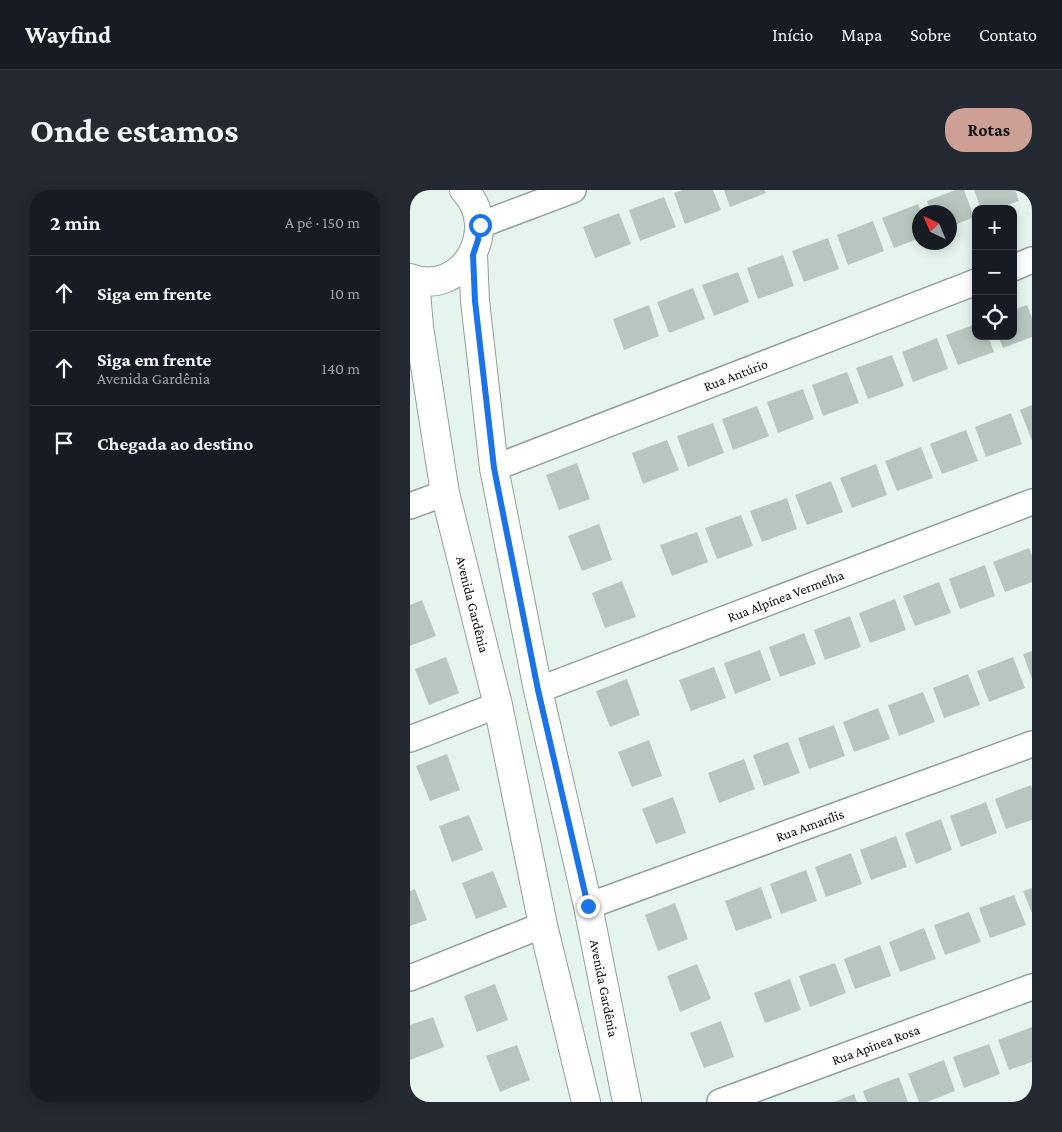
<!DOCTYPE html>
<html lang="pt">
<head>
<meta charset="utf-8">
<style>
	body { margin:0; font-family:"Crimson Pro",serif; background:#242831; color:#f1f3f6 }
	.controls { position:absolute; right:15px; top:15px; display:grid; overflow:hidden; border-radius:10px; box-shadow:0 2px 12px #0003 }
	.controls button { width:45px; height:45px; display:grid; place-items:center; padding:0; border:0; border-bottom:1px solid #363941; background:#171b24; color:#f1f3f6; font:25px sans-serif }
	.compass { position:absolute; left:502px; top:15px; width:45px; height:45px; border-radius:50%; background:#171b24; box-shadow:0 2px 12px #0003; rotate:316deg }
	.stop { position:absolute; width:15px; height:15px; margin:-11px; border:4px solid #1a73e8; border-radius:50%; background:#fff }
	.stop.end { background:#1a73e8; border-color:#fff; box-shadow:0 1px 5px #0008 }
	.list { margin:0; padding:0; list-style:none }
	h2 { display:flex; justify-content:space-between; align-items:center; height:65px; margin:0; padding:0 20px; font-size:21px }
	h2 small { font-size:16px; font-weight:400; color:#9ea1a6 }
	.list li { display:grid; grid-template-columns:32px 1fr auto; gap:15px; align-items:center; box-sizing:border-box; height:75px; padding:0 20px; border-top:1px solid #363941 }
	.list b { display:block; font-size:19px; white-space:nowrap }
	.list p { margin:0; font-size:16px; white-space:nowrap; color:#9ea1a6 }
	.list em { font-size:16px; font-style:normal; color:#9ea1a6 }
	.icon { flex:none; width:28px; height:28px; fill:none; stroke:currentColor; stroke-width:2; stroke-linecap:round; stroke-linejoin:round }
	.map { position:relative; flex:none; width:622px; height:912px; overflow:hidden; border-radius:20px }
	header { display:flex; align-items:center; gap:30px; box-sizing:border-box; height:70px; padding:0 25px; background:#171b24; border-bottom:1px solid #363941 }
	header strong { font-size:24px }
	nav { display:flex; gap:28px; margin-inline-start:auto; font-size:18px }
	.intro { display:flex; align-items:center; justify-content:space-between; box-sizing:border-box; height:120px; padding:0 30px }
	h1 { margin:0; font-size:35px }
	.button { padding:12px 22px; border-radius:20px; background:#cd9f95; color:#111; font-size:18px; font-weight:700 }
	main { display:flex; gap:30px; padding:0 30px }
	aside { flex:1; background:#171b24; border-radius:20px; box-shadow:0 2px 12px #0003 }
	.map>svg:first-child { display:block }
</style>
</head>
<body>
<header>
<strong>Wayfind</strong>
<nav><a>Início</a><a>Mapa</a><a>Sobre</a><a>Contato</a></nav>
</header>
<div class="intro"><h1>Onde estamos</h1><a class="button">Rotas</a></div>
<main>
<aside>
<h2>2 min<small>A pé · 150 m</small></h2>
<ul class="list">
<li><svg class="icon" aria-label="ahead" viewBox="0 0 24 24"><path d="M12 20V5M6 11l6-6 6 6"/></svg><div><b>Siga em frente</b></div><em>10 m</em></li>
<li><svg class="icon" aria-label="ahead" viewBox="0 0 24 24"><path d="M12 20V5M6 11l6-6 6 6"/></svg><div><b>Siga em frente</b><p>Avenida Gardênia</p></div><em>140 m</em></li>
<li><svg class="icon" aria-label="arrive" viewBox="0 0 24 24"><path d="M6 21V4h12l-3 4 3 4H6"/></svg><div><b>Chegada ao destino</b></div></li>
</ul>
</aside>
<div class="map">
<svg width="622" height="912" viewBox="0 0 622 912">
	<rect width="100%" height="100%" fill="#e5f5ee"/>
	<!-- building -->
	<g fill="#b7c7c0">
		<path d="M272 0H303L311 20 275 34 264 3Z"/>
		<path d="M314 0H354L356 3 320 17Z"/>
		<path d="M545 0H554L564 27 540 37V22H521L517 11Z"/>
		<path d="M564 0H605L609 11 587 19H571Z"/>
		<path d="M615 0H622V6L618 7Z"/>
		<path d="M254 7 266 37 230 51 219 20Z"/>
		<path d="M508 14 511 22H510V48L484 58 472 28Z"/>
		<path d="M209 23 221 54 185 68 173 37Z"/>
		<path d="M463 31 474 61 438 75 427 45Z"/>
		<path d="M418 48 429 79 394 92 382 61Z"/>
		<path d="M373 65 384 96 348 109 337 78Z"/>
		<path d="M328 82 339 112 304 126 292 95Z"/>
		<path d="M283 98 295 129 259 143 247 112Z"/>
		<path d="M239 115 249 146 214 160 203 129Z"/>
		<path d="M617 115 622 128V147L593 158 588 146H603V120Z"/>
		<path d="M566 134V146H578L584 162 548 175 536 145Z"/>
		<path d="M527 148 538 179 503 192 492 162Z"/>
		<path d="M482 165 494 196 458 209 446 178Z"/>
		<path d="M437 182 449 213 413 226 402 195Z"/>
		<path d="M393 199 404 229 368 243 357 212Z"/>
		<path d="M622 215V251L610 220Z"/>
		<path d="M347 216 359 246 323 260 312 229Z"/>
		<path d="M601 223 612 254 576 267 565 237Z"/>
		<path d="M303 233 314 263 278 277 267 246Z"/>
		<path d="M556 240 568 271 532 284 520 254Z"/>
		<path d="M257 250 269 280 233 294 222 263Z"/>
		<path d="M511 257 523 288 487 301 475 271Z"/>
		<path d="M167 273 180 309 149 320 136 285Z"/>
		<path d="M466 274 477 305 442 318 430 288Z"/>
		<path d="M421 291 433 322 397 335 385 305Z"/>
		<path d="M377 308 387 339 352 352 340 321Z"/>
		<path d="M331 325 343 356 307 369 295 338Z"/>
		<path d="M189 334 202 370 172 381 158 346Z"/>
		<path d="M287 342 298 372 262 386 250 355Z"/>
		<path d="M619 358 622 365V392L595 402 583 372Z"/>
		<path d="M575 375 585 406 550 419 539 389Z"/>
		<path d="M212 391 226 427 195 438 182 403Z"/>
		<path d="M529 392 541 423 505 436 493 406Z"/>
		<path d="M485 409 496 440 460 453 449 423Z"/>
		<path d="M12 410 26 446 0 456V415Z"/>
		<path d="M440 426 451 457 415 470 404 440Z"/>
		<path d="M394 443 406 474 370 487 359 457Z"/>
		<path d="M350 460 361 490 325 504 314 473Z"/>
		<path d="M622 461V489L613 464Z"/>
		<path d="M36 467 49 503 19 515 5 479Z"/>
		<path d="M603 467 615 498 579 512 567 481Z"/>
		<path d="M304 477 316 508 281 521 269 490Z"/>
		<path d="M558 484 570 515 534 528 523 498Z"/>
		<path d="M217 489 230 525 200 537 186 501Z"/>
		<path d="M513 502 525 532 489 546 478 515Z"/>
		<path d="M468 518 480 549 444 562 433 532Z"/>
		<path d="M424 535 435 566 399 579 388 548Z"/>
		<path d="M239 550 252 586 222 597 208 562Z"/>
		<path d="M378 552 390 583 354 596 343 565Z"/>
		<path d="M37 564 50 600 20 611 6 576Z"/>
		<path d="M334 569 345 599 309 613 298 583Z"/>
		<path d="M621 595 622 599V630L596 639 585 609Z"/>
		<path d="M263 607 276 643 246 654 232 619Z"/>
		<path d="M576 612 587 643 551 657 540 626Z"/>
		<path d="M59 625 73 660 42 672 29 636Z"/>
		<path d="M531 629 542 660 506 674 495 643Z"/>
		<path d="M486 646 497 677 461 690 450 660Z"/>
		<path d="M441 663 452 694 416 707 405 677Z"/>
		<path d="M396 680 407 711 371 724 360 694Z"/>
		<path d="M83 681 97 717 66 729 52 693Z"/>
		<path d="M351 697 362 728 326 741 315 711Z"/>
		<path d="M622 698V723L613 701Z"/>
		<path d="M5 699 17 730 0 736V701Z"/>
		<path d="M604 705 616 735 580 748 569 718Z"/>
		<path d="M265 713 278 749 248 761 235 725Z"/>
		<path d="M559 722 571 752 535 765 524 735Z"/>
		<path d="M514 738 526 769 490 782 479 752Z"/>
		<path d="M470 755 481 786 445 799 434 769Z"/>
		<path d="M425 773 436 803 400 817 389 786Z"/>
		<path d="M287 774 301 809 270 822 257 786Z"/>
		<path d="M380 789 391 820 355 833 344 803Z"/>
		<path d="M85 794 98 830 67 842 54 806Z"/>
		<path d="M23 827 34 857 0 870V835Z"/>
		<path d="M311 831 324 867 294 878 280 843Z"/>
		<path d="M622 837V872L599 880 588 850Z"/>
		<path d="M579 854 590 884 554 898 543 867Z"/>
		<path d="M107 855 120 890 90 902 76 866Z"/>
		<path d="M534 870 545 901 517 912H509L498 884Z"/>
		<path d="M489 887 498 912H457L453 901Z"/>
		<path d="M444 904 447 912H424Z"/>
	</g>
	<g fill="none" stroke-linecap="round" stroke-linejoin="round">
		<!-- minor casing -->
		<g stroke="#92a09a" stroke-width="28">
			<g id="minor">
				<path d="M70 35 163 0"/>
				<path d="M603 78 622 70"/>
				<path id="s1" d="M84 278 566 92"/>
				<path d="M0 316 35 303"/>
				<path id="s2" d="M128 500 622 312"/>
				<path d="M0 549 88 515"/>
				<path id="s3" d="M178 716 622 554"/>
				<path d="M0 788 133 735"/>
				<path id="s4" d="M310 912 622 797"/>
			</g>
		</g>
		<!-- tertiary casing -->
		<g stroke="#92a09a" stroke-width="30">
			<g id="tertiary">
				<path id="s5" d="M63 65 65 111 84 278 128 500 178 716 217 912"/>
				<path d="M0 88C52 108 92 39 54 0"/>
				<path id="s6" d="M5 90 9 137 35 303 88 515 133 735 176 912"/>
			</g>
		</g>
		<!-- minor -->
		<use href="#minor" stroke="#fff" stroke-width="25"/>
		<!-- tertiary -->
		<use href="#tertiary" stroke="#fff" stroke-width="28"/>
	</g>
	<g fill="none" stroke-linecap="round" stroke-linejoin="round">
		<!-- route -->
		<path stroke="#1a73e8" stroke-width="6" d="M70 35 68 50 63 65 65 111 84 278 128 500 178 716"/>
	</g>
	<g text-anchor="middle" stroke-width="4" stroke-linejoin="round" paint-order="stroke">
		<!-- street labels -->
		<g font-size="14" fill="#090e0b" stroke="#fff">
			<text dy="5" stroke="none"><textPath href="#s1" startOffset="259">Rua Antúrio</textPath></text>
			<text dy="5" stroke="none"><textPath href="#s2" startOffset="265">Rua Alpínea Vermelha</textPath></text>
			<text dy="5" stroke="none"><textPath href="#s6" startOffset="330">Avenida Gardênia</textPath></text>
			<text dy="5" stroke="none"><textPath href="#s3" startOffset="236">Rua Amarílis</textPath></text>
			<text dy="5" stroke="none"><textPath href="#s5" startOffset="746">Avenida Gardênia</textPath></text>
			<text dy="5" stroke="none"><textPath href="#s4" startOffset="166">Rua Apinea Rosa</textPath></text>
		</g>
	</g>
</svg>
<div class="controls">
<button>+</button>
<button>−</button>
<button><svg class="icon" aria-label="locate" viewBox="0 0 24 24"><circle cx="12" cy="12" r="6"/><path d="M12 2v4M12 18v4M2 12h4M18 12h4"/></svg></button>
</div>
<svg class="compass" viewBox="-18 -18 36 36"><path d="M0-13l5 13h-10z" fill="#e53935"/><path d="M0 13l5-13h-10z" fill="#9ea1a6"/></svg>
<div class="stop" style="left:70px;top:35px"></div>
<div class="stop end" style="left:178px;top:716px"></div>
</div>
</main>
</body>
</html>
